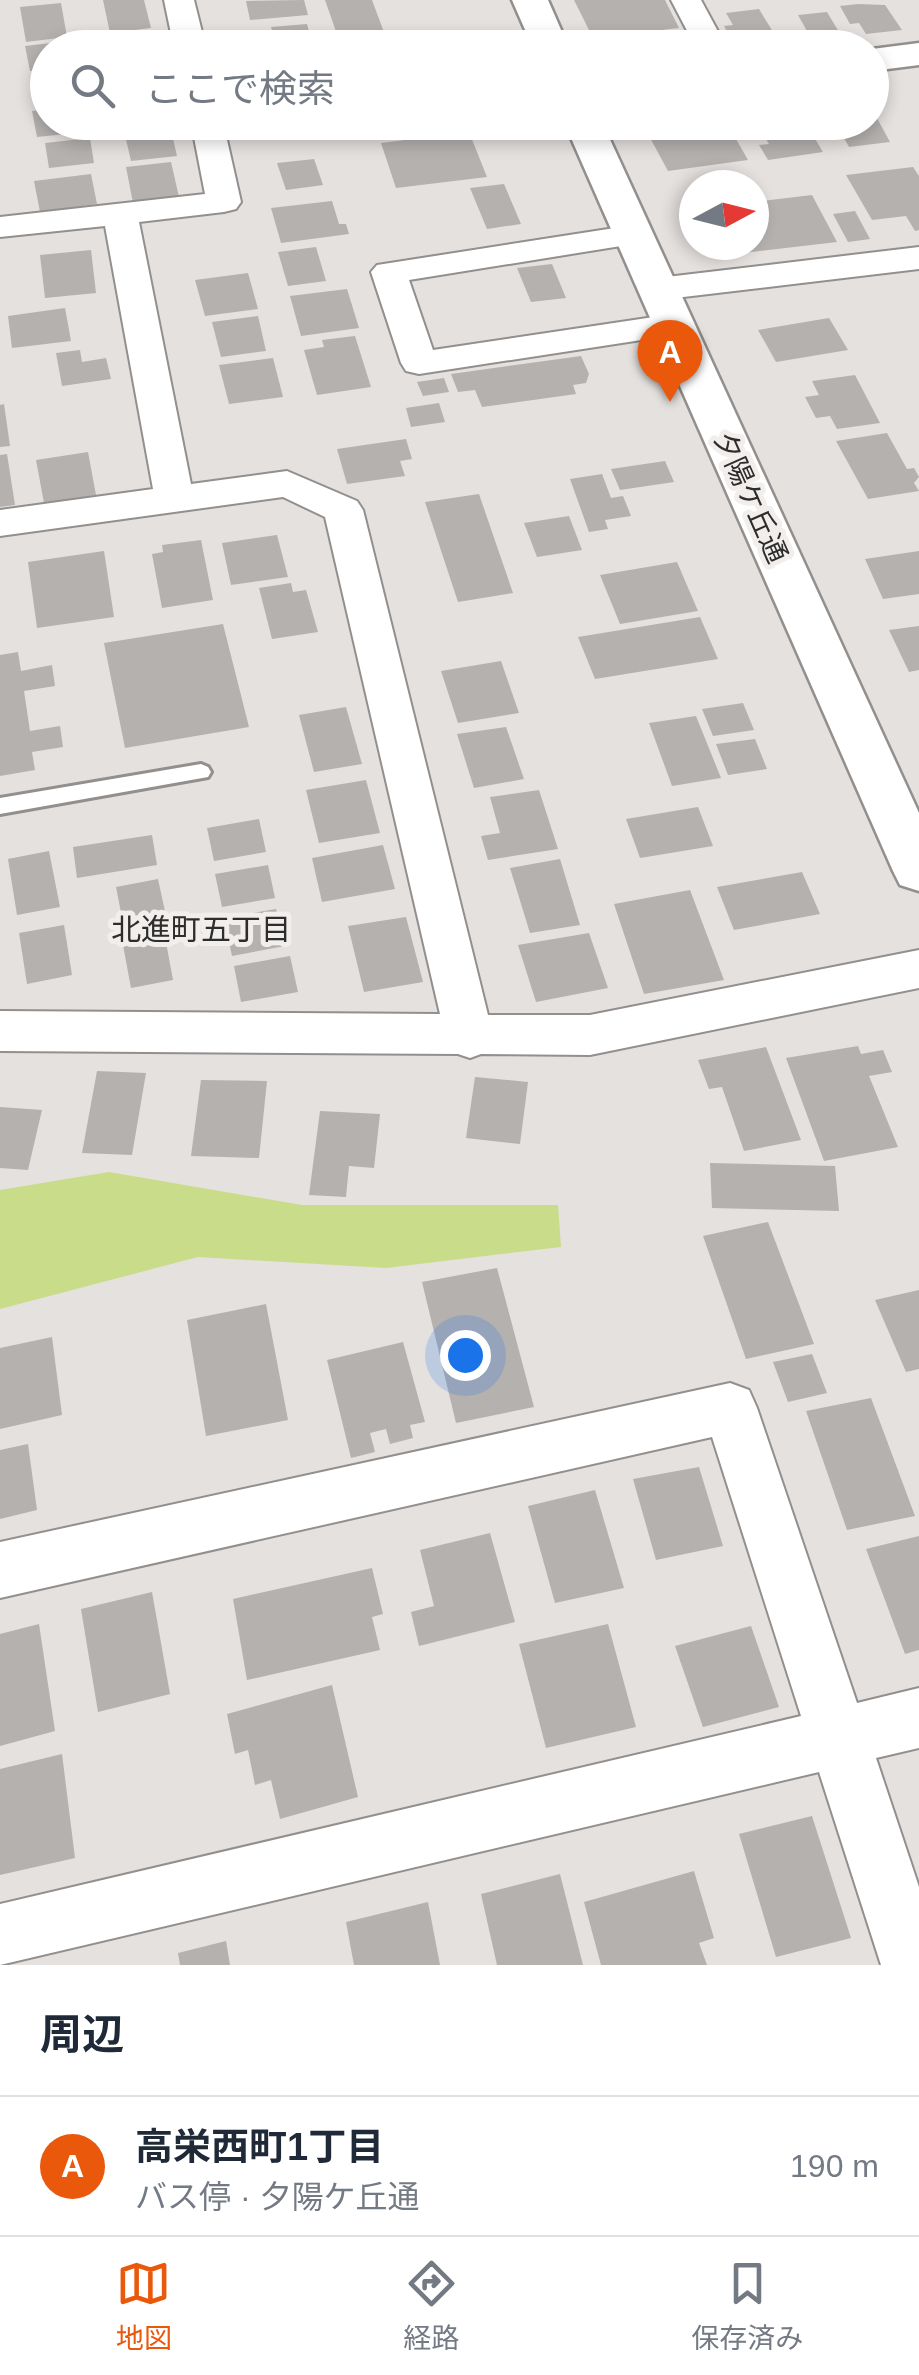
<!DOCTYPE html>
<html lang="ja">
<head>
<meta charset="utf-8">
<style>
	body { margin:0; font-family:Arial,"Noto Sans JP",sans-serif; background:#f2f2f3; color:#1f2937 }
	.compass { position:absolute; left:679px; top:170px; width:90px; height:90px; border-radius:50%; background:#fff; box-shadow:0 5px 15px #0003; rotate:83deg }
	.you { position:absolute; left:465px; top:1355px; width:35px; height:35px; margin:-25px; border:8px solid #fff; border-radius:50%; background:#1a73e8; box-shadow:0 0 0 15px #1a73e833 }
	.badge { display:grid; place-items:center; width:65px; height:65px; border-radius:50%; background:#ea580c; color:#fff; font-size:32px; font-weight:700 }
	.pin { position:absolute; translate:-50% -82px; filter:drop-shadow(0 2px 5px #0008) }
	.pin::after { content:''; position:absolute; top:52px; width:35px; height:30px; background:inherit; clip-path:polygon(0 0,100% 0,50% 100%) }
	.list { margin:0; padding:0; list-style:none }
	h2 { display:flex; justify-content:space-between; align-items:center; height:130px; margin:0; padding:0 40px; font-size:42px }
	h2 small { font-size:32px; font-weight:400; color:#747a83 }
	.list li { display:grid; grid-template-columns:65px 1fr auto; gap:30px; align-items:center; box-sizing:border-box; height:140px; padding:0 40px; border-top:2px solid #e0e1e3 }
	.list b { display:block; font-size:38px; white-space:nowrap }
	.list p { margin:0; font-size:32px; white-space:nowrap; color:#747a83 }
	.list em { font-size:32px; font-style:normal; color:#747a83 }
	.icon { flex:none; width:55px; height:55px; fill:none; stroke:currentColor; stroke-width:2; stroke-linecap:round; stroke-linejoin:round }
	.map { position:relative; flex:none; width:919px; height:1965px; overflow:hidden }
	.search { position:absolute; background:#fff; box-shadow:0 5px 15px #0003; left:30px; right:30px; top:30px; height:110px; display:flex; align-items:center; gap:25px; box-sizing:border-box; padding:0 35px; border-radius:55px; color:#747a83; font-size:38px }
	.sheet { height:270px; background:#fff }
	nav { display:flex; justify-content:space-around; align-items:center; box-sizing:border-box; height:140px; border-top:2px solid #e0e1e3; background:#fff; font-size:28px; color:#747a83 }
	nav a { display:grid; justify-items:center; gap:5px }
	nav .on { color:#ea580c }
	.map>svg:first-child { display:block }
</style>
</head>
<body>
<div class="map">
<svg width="919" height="1965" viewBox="0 0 919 1965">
	<rect width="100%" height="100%" fill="#e5e1df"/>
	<!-- green -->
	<path fill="#c9dc8a" d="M109 1172 302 1205H558L561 1247 386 1268 198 1257 0 1309V1190Z"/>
	<!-- building -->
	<g fill="#b4b1af">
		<path d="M103 0H144L151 28 110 33Z"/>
		<path d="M304 0 308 15 250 20 246 1Z"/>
		<path d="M325 0H372L385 35 339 40Z"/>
		<path d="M574 0H665L679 28 593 38Z"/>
		<path d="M61 3 67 37 26 42 20 7Z"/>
		<path d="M858 4 885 5 902 30 866 34 859 23 850 24 840 6Z"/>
		<path d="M759 9 781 45 736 48 724 26 733 25 726 13Z"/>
		<path d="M827 12 842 37 812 40 798 15Z"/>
		<path d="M307 24 313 47 277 48 271 27Z"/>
		<path d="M143 36 146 48H107L105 40Z"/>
		<path d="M67 41 68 48H48V69L30 71 25 46Z"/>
		<path d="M48 74V103H42L37 76Z"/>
		<path d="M48 109V122H84L86 132 37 137 32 111Z"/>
		<path d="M872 109 890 142 849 147 835 122H872Z"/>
		<path d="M382 122H413L417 133 387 137Z"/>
		<path d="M756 122H805L823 152 768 160 759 145 769 144Z"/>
		<path d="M728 125 748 160 668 171 649 136Z"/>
		<path d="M171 130 177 156 131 161 125 135Z"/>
		<path d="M469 132 487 177 396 188 381 143Z"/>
		<path d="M90 138 94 163 49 168 45 143Z"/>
		<path d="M314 159 323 185 286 190 277 163Z"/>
		<path d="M171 162 179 197 133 203 126 167Z"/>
		<path d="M913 167 919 176V230L915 231 906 216 872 220 846 175Z"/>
		<path d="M91 174 97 204 40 212 34 181Z"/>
		<path d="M504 184 521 224 487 229 470 188Z"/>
		<path d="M812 195 837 242 735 254 730 245H754V202Z"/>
		<path d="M332 201 339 224H346L349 234 281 243 271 208Z"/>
		<path d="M855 211 870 239 848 242 833 214Z"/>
		<path d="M316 247 326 281 288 286 278 252Z"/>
		<path d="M91 250 96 293 45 298 40 255Z"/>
		<path d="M552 264 566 298 531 302 517 268Z"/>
		<path d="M248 273 258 309 205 316 195 280Z"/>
		<path d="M347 289 359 328 301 336 290 296Z"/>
		<path d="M65 308 71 341 12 348 8 316Z"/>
		<path d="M258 316 266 351 221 357 212 322Z"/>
		<path d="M829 318 848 350 776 362 758 330Z"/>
		<path d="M355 336 371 387 317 395 304 350 324 347 322 340Z"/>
		<path d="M80 350 82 362 106 358 111 379 62 386 56 353Z"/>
		<path d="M581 356 589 374 586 383 573 385 576 394 482 407 475 390 458 392 451 374Z"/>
		<path d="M273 358 283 397 229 404 219 365Z"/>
		<path d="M855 375 880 423 837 429 830 416 816 418 805 397 819 395 812 381Z"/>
		<path d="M444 378 449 392 423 396 417 382Z"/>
		<path d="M439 403 445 422 411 427 406 408Z"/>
		<path d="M4 404 10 446 0 447V405Z"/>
		<path d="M887 433 907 469 914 468 919 477 914 483 919 491 868 499 836 441Z"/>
		<path d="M406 439 412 459 400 461 405 476 347 484 337 449Z"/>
		<path d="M88 452 96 495 44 503 36 460Z"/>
		<path d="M7 454 15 505 0 507V455Z"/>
		<path d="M665 461 674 482 620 490 611 469Z"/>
		<path d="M602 474 611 498 623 496 631 516 605 520 608 529 589 532 570 479Z"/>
		<path d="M479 494 513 593 458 602 425 502Z"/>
		<path d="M569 516 582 550 537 557 524 523Z"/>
		<path d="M277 535 288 577 231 585 222 543Z"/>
		<path d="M201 540 213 600 162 608 152 554 163 552 162 545Z"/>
		<path d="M104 551 114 617 37 628 28 562Z"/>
		<path d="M919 551V594L883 599 865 559Z"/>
		<path d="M677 562 698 611 620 624 600 575Z"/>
		<path d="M291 583 293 592 306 590 318 632 272 639 259 588Z"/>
		<path d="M700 617 718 659 595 679 578 637Z"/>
		<path d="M223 624 249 727 125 748 104 643Z"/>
		<path d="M919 626V670L909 672 889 630Z"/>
		<path d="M18 652 21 671 52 665 55 686 24 691 30 731 60 726 63 747 32 752 35 770 0 776V655Z"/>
		<path d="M501 661 519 713 458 723 441 671Z"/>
		<path d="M743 703 754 730 713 736 702 709Z"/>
		<path d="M346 707 362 764 314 772 299 715Z"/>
		<path d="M696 716 721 778 672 786 649 723Z"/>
		<path d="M506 727 524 779 474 788 457 734Z"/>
		<path d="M755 739 767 769 728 775 716 744Z"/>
		<path d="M366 780 380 833 319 843 306 790Z"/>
		<path d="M539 790 558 849 488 860 481 836 500 833 490 797Z"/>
		<path d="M698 807 713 846 640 858 626 819Z"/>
		<path d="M259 819 266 852 214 861 207 828Z"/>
		<path d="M152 835 157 865 77 878 73 847Z"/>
		<path d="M383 845 395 889 322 902 312 858Z"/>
		<path d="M49 851 60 907 17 915 8 859Z"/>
		<path d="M560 859 580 925 530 933 510 868Z"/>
		<path d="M268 865 275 898 222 907 215 874Z"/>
		<path d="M802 872 820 914 734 930 717 887Z"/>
		<path d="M158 879 169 930 126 938 116 887Z"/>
		<path d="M690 890 724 980 644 994 614 904Z"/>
		<path d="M276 909 285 946 232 956 224 918Z"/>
		<path d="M406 917 423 982 364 992 348 926Z"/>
		<path d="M64 925 72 975 27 984 19 933Z"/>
		<path d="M589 933 608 988 536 1002 518 945Z"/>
		<path d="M165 937 173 980 131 988 123 945Z"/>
		<path d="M290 956 298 992 241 1002 234 966Z"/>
		<path d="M858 1046 861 1054 883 1050 892 1072 869 1076 898 1147 824 1161 786 1058Z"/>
		<path d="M766 1047 801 1140 744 1151 722 1087 709 1089 698 1060Z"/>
		<path d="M97 1071 146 1073 132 1155 82 1153Z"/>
		<path d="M475 1077 528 1082 520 1144 466 1138Z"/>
		<path d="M201 1080 267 1081 259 1158 191 1156Z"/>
		<path d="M0 1107 42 1110 28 1170 0 1168Z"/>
		<path d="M320 1111 380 1114 374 1168 349 1166 346 1197 309 1195Z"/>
		<path d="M710 1163 835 1166 839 1211 712 1208Z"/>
		<path d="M768 1222 814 1344 746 1359 703 1236Z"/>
		<path d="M497 1268 534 1407 456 1423 422 1282Z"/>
		<path d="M919 1290V1369L906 1372 875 1300Z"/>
		<path d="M266 1304 288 1420 206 1436 187 1320Z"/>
		<path d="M52 1337 62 1415 0 1429V1348Z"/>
		<path d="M403 1342 425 1422 410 1425 413 1438 390 1444 386 1429 370 1433 375 1452 351 1458 327 1360Z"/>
		<path d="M812 1354 827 1393 788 1402 773 1362Z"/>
		<path d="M871 1398 915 1516 847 1530 806 1411Z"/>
		<path d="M28 1444 37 1510 0 1519V1450Z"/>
		<path d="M699 1467 723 1546 656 1560 633 1479Z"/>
		<path d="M595 1490 624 1588 555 1603 528 1506Z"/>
		<path d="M490 1533 515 1622 419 1646 411 1612 434 1606 420 1550Z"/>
		<path d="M919 1536V1650L905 1654 866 1549Z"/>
		<path d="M372 1568 383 1614 372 1617 380 1650 247 1680 233 1599Z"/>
		<path d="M152 1592 170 1694 98 1712 81 1609Z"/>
		<path d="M39 1624 55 1731 0 1746V1634Z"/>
		<path d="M608 1624 636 1727 546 1748 519 1644Z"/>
		<path d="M751 1626 779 1707 703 1727 675 1646Z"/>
		<path d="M332 1685 358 1797 280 1819 271 1780 255 1785 248 1750 235 1754 227 1714Z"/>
		<path d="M62 1754 75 1858 0 1875V1769Z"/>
		<path d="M812 1816 851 1938 776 1957 739 1834Z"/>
		<path d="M694 1871 714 1938 699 1943 707 1965H601L584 1902Z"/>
		<path d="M560 1874 583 1965H497L481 1894Z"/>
		<path d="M428 1902 440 1965H354L346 1922Z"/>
		<path d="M226 1941 230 1965H180L178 1953Z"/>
	</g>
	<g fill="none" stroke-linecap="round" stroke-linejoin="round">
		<!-- lane casing -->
		<g stroke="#928f8d" stroke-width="6">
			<path id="lane" d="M201 764 208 767 211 772 208 777 0 814V798Z"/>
		</g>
		<!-- street casing -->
		<g stroke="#928f8d" stroke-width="4">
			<g id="street">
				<path d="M164 0H194L206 48H174Z"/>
				<path d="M671 0H701L727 48H696Z"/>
				<path d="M191 122H223L241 202 236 209 224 212 139 222 191 484 287 471 357 501 363 510 488 1015H590L919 950V988L590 1055 481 1054 470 1058 458 1054 0 1051V1011L440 1014 325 517 283 497 0 536V510L153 489 105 226 0 237V217L205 194Z"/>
				<path d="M634 225 646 228 651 235 646 242 409 280 433 350 674 314 687 317 692 325 687 333 419 374 406 371 401 363 371 272 377 265Z"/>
				<path d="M919 247V269L658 300 645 297 640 289 645 281 658 278Z"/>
				<path d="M730 1383 749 1390 757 1408 857 1703 919 1688V1748L876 1758 919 1887V1965H881L819 1772 0 1965V1904L801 1716 712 1437 0 1598V1542Z"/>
			</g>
		</g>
		<!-- secondary casing -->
		<g stroke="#928f8d" stroke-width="5">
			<g id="secondary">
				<path d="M512 0H548L569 48H533Z"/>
				<path d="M919 43V65L872 71V49Z"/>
				<path d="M564 122H602L919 813V891L900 885 893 871Z"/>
			</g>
		</g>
		<!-- lane -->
		<use href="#lane" fill="#fff" fill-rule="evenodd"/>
		<!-- street -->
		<use href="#street" fill="#fff" fill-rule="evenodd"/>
		<!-- secondary -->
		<use href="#secondary" fill="#fff" fill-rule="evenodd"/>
	</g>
	<g text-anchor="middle" stroke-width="10" stroke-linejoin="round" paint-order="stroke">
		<!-- street labels -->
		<g font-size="28" fill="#2e2d2d" stroke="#f2eeec">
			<text transform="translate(751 497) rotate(66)" y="10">夕陽ケ丘通</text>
		</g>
		<!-- neighbourhood labels -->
		<g font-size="30" fill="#2e2d2d" stroke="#f2eeec">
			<text x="201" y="940">北進町五丁目</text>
		</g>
	</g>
</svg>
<svg class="compass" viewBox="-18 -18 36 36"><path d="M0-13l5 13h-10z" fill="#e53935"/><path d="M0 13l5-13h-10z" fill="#747a83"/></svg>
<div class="you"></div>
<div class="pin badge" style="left:670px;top:402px">A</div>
<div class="search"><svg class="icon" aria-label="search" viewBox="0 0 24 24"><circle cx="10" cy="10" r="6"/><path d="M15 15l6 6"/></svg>ここで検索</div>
</div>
<section class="sheet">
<h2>周辺<small></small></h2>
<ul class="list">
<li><span class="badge">A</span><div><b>高栄西町1丁目</b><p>バス停 · 夕陽ケ丘通</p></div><em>190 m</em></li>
</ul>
</section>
<nav>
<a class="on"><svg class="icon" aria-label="map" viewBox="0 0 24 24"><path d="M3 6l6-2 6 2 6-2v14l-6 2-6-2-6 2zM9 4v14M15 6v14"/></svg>地図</a>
<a><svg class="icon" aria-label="directions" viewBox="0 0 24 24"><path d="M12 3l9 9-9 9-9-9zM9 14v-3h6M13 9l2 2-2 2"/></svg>経路</a>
<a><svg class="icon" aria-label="saved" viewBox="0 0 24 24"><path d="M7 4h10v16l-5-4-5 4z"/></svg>保存済み</a>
</nav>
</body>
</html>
